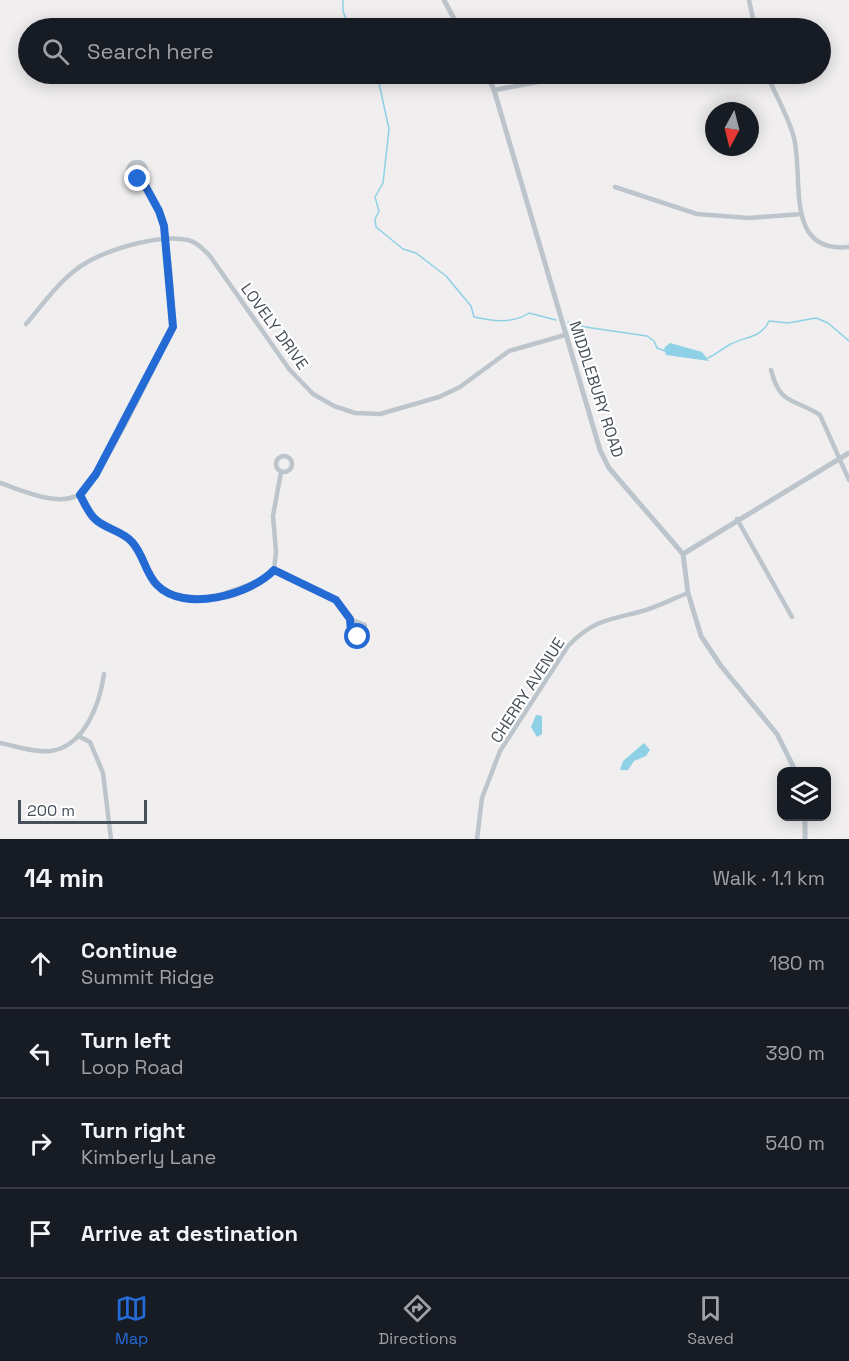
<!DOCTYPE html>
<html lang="en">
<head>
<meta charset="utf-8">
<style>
	body { margin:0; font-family:"Space Grotesk",sans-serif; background:#20242c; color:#f1f3f6 }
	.controls { position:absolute; right:18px; bottom:18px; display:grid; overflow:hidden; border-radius:12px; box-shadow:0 3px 15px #0003 }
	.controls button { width:54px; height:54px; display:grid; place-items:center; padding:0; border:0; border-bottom:2px solid #363941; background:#171b24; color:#f1f3f6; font:30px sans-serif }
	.compass { position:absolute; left:705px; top:102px; width:54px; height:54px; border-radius:50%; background:#171b24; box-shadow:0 3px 15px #0003; rotate:187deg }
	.scale { position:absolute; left:18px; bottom:15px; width:129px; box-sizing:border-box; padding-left:6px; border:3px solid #47505a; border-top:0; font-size:16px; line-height:21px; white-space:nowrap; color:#47505a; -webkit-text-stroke:4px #fff; paint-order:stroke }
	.stop { position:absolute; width:18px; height:18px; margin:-14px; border:4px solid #236ad5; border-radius:50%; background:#fff }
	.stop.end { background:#236ad5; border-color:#fff; box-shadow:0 2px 6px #0008 }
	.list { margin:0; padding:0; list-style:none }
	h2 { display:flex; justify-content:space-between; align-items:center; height:78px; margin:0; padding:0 24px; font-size:26px }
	h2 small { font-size:20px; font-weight:400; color:#9ea1a6 }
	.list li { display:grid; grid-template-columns:39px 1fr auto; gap:18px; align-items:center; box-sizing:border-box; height:90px; padding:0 24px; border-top:2px solid #363941 }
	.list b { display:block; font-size:22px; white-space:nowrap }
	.list p { margin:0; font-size:20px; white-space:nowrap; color:#9ea1a6 }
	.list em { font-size:20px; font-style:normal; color:#9ea1a6 }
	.icon { flex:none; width:33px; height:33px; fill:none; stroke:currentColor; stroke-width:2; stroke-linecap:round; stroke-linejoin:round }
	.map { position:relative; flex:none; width:849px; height:839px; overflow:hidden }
	.search { position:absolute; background:#171b24; box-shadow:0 3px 15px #0003; left:18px; right:18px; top:18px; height:66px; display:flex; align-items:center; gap:15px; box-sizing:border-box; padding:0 21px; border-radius:33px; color:#9ea1a6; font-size:22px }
	.sheet { height:438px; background:#171b24 }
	nav { display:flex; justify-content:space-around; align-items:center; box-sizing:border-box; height:84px; border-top:2px solid #363941; background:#171b24; font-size:16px; color:#9ea1a6 }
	nav a { display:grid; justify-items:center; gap:3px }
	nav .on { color:#236ad5 }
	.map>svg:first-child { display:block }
</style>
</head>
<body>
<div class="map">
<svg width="849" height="839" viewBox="0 0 849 839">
	<rect width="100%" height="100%" fill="#f0eeee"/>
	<!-- water -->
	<g fill="#8ed1e6">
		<path d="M670 343 702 352 709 361 666 355 664 348Z"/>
		<path d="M536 715 542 716V734L537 737 531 727Z"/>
		<path d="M644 743 650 750 646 756 634 761 628 770H620L623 761Z"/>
	</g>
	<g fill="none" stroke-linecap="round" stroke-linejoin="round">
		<!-- stream -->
		<g stroke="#8ed1e6" stroke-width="1.5">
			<path d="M343 0V11L349 28"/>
			<path d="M377 74 389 129 383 183 375 197 379 211 375 219 376 227 403 249 416 253 446 276 471 306 474 317C492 321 513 324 529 313L556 320"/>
			<path d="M568 322 585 327 647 336 654 341 657 348 665 351"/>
			<path d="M708 358C715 355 722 349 729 345 743 337 762 338 769 321L788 323 816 318 828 323 849 341"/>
		</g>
		<!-- minor -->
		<g stroke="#bdc5cc" stroke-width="4.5">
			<path d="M749 0 755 28"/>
			<path d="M767 74C775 95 788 115 794 138 804 180 784 254 849 247"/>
			<path d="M494 90 549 80 574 78 614 81 661 74"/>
			<circle cx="137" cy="171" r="9"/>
			<path d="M615 187 697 214 749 218 802 214"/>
			<path d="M26 324C41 307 55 286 73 272 96 252 157 233 188 240 197 242 203 249 210 256L289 369 313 394 334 406 355 413 380 414 439 397 460 387 509 351 565 335"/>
			<path d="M771 370C780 406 794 398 820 415L849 480"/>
			<circle cx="284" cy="464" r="8"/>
			<path d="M0 483C22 490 58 508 80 494 99 483 155 364 169 337 177 316 168 234 159 211 155 200 147 189 141 178"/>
			<path d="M80 494 92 517 132 542 156 585 178 598 206 600 265 579 274 570 276 552 273 516 281 472"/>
			<path d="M737 519 792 617"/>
			<path d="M274 570 336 600 350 619 353 635 363 636 365 625 350 619"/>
			<path d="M78 736 90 742 103 773 111 839"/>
			<path d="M0 743C16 746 35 753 51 751 85 746 100 703 104 674"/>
			<path d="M477 839 482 798 500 751 568 646C592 621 607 620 639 612 656 608 672 599 688 593"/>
		</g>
		<!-- tertiary -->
		<g stroke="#bdc5cc" stroke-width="5">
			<path d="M444 0 459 28"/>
			<path d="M487 74 494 90 600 450 609 468 683 554 688 593 701 636 721 666 777 734 796 772"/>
			<path d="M683 554 849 453"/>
			<path d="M805 816V839"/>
		</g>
	</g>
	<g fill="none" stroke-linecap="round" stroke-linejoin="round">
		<!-- route -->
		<path stroke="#236ad5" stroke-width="8" d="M138 179 141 178 159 211 164 226 173 327 96 474 80 495C84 502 88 512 94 518 104 529 122 530 132 542 144 555 145 573 157 585 184 613 250 595 274 570L336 600 350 619 351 632 358 637"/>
	</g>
	<g text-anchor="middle" stroke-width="4.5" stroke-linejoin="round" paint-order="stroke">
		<!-- street labels -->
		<g font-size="16" fill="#47505a" stroke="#fff">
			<text transform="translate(275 326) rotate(54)" y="6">LOVELY DRIVE</text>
			<text transform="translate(597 389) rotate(72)" y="6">MIDDLEBURY ROAD</text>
			<text transform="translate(527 690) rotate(-57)" y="6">CHERRY AVENUE</text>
		</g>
	</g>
</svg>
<div class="controls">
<button><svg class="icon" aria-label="layers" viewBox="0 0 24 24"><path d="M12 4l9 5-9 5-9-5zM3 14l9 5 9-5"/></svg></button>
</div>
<svg class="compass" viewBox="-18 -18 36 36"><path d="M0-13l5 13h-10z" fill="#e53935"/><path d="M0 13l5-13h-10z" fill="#9ea1a6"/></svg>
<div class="scale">200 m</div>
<div class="stop" style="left:358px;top:637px"></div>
<div class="stop end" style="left:138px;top:179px"></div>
<div class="search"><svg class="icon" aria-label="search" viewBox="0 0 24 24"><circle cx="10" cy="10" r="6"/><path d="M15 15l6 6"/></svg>Search here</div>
</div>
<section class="sheet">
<h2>14 min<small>Walk · 1.1 km</small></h2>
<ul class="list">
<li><svg class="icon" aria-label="ahead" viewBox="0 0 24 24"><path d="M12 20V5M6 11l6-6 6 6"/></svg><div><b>Continue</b><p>Summit Ridge</p></div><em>180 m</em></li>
<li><svg class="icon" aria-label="left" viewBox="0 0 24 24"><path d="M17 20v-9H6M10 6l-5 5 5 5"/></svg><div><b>Turn left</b><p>Loop Road</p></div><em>390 m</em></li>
<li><svg class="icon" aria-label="right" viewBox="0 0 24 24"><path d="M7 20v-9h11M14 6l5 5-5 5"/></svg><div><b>Turn right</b><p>Kimberly Lane</p></div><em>540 m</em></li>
<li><svg class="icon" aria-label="arrive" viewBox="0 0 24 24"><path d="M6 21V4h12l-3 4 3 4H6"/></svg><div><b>Arrive at destination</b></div></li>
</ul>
</section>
<nav>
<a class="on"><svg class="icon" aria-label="map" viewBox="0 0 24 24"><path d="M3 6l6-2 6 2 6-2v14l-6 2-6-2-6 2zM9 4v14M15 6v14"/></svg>Map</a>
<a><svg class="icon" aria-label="directions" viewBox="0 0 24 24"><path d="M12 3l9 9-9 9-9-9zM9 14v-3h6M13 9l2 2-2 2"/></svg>Directions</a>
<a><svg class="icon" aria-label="saved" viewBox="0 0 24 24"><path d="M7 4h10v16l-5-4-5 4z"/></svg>Saved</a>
</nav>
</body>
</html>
